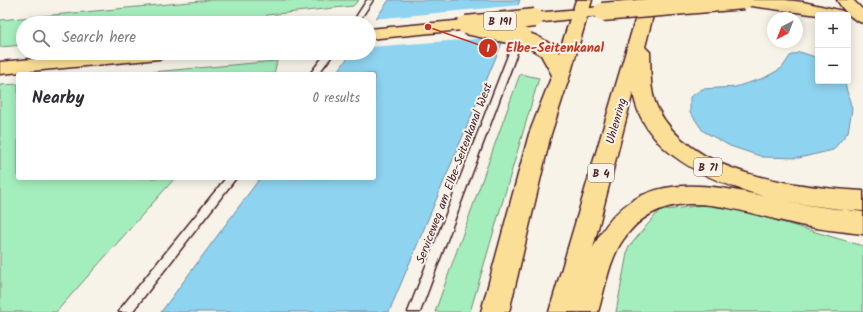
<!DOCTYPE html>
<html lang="en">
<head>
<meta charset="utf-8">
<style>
	body { margin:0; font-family:Kalam,sans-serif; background:#f7f7f7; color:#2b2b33 }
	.controls { position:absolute; right:12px; top:12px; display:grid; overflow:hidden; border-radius:4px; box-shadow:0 2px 10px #0003 }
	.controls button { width:36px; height:36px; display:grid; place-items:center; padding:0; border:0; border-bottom:1px solid #e1e1e2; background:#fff; color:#2b2b33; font:20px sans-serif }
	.compass { position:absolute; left:767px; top:12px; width:36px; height:36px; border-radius:50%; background:#fff; box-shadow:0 2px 10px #0003; rotate:222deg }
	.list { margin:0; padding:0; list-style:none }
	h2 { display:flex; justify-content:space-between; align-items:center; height:52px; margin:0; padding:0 16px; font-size:17px }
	h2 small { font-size:13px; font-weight:400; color:#7c7c81 }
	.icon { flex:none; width:22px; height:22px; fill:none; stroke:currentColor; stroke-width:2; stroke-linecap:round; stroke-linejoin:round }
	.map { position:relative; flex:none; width:863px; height:312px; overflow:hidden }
	.search { position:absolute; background:#fff; box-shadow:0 2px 10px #0003; left:16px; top:16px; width:360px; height:44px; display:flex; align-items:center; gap:10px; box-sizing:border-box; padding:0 14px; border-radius:22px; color:#7c7c81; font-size:15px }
	.panel { position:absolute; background:#fff; box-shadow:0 2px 10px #0003; left:16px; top:72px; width:360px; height:108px; border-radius:4px }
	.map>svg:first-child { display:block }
</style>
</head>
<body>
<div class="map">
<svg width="863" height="312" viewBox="0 0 863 312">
	<rect width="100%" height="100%" fill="#f7f3e8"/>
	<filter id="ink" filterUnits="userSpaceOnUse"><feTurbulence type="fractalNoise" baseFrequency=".025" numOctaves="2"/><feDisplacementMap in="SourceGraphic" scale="8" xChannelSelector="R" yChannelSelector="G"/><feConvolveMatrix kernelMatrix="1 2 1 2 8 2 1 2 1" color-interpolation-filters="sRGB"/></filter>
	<g filter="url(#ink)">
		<!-- green -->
		<g fill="#a4eebd" stroke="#778674">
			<path d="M211 0H359L353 6 267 15 264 21 247 23H23V45L0 47V20Z"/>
			<path d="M277 61 274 74H129Z"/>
			<path d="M520 74 539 78 470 312H435Z"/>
			<path d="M18 84V178H175L56 312H0V85Z"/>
			<path d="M717 203 863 246V312H616L628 248 659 211Z"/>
		</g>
		<!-- water -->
		<g fill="#8ed3f0" stroke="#738ba1">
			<path d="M389 0H520L389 312H161L260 178H374V74H336L351 53H369V28Z"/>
			<path d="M800 52 818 58V81H843L845 84 852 109 848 132 833 150 799 158 763 157 730 146 703 131 690 112V97L702 89 735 87 764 78 782 68 790 56Z"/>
		</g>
		<!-- pier -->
		<path fill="#f7f3e8" d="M520 5 505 40 488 38 369 47V25L373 19Z"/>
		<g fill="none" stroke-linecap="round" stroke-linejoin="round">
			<!-- lane casing -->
			<g stroke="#4a1f2b" stroke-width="3">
				<g id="lane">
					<path d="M367 0H373L361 18H357L356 17Z"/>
					<path d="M514 40H517L521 42 420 312H408Z"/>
					<path d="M326 53H334L318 74H310Z"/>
					<path d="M226 178H236L132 312H119L121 308Z"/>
				</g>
			</g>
			<!-- primary casing -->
			<g stroke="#4a1f2b" stroke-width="3">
				<g id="primary">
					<path d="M736 0H785L803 2 843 11 845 15H818L744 5 738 3Z"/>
					<path d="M837 0H853L863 10V23C852 20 843 10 837 0Z"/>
					<path d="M602 7 608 9 610 12 608 15 535 23 529 22 527 18 529 14 535 13Z"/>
					<path d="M466 20 472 21 474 25 472 29 369 39V29Z"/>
					<path d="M98 53H168L165 57 159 59 0 74V62Z"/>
				</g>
			</g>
			<!-- highway casing -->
			<g stroke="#4a1f2b" stroke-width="3">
				<g id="highway">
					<path d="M576 0H592L570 75 551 134 509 312H481L529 134 552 75 541 55 517 41 514 37 517 33C532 30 550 42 559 53Z"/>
					<path d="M641 0H657L645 47 650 52C651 70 649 92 658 109 692 176 797 187 863 191V211L836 209 786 202 863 212V234C839 231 814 229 791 223 733 210 664 180 623 240 609 260 605 289 598 312H549ZM633 92C643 154 710 181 763 196 693 180 628 173 593 248Z"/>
				</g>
			</g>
			<!-- lane -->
			<use href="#lane" fill="#f7f3e8" fill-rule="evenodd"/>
			<!-- primary -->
			<use href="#primary" fill="#fbdf96" fill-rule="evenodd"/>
			<!-- highway -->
			<use href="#highway" fill="#fbdf96" fill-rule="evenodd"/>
			<!-- primary-bridge casing -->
			<g stroke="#4a1f2b" stroke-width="21" stroke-linecap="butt">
				<g id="primary-bridge">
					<path d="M602 12 744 0"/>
					<path d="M466 25 535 18"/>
				</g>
			</g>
			<!-- highway-bridge casing -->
			<g stroke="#4a1f2b" stroke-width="21" stroke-linecap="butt">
				<path id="highway-bridge" d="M466 25 523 37"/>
			</g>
			<!-- primary-bridge -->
			<use href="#primary-bridge" stroke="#fbdf96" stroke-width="18"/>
			<!-- highway-bridge -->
			<use href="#highway-bridge" stroke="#fbdf96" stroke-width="18"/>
		</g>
	</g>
	<g text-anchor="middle" stroke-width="4" stroke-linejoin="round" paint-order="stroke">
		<!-- shield labels -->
		<g fill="#f7f3e8" stroke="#7e5f64" stroke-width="1">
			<rect x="484" y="12" width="32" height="18" rx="3"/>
			<rect x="694" y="158" width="28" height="18" rx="3"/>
			<rect x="588" y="164" width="26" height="18" rx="3"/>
		</g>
		<g font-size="11" font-weight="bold" fill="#4a1f2b">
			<text x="500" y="25">B 191</text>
			<text x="708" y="171">B 71</text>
			<text x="601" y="177">B 4</text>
		</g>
		<!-- street labels -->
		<g font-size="12" fill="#4a1f2b" stroke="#f7f3e8">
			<text transform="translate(616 121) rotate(-74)" y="4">Uhlenring</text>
			<text transform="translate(454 173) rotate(-69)" y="4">Serviceweg am Elbe-Seitenkanal West</text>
		</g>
	</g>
	<!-- callouts -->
	<path fill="none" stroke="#c8321e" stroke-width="1.5" d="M428 27L488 48"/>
	<g fill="#c8321e" stroke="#f7f3e8" stroke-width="1.5">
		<circle cx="428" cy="27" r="4"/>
		<circle cx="488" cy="48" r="10"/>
	</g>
	<g font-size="12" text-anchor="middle" font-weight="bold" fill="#fff">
		<text x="488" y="52">1</text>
	</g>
	<g font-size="13" text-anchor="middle" font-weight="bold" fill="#c8321e" stroke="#f7f3e8" stroke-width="4" stroke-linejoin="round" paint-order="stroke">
		<text x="555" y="52">Elbe-Seitenkanal</text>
	</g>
</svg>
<div class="controls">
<button>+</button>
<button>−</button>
</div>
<svg class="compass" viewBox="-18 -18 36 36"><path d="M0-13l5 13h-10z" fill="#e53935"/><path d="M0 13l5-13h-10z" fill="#7c7c81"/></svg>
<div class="search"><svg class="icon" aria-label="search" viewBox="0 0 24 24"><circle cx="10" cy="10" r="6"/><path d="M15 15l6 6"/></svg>Search here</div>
<section class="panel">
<h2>Nearby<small>0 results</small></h2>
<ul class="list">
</ul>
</section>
</div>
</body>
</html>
